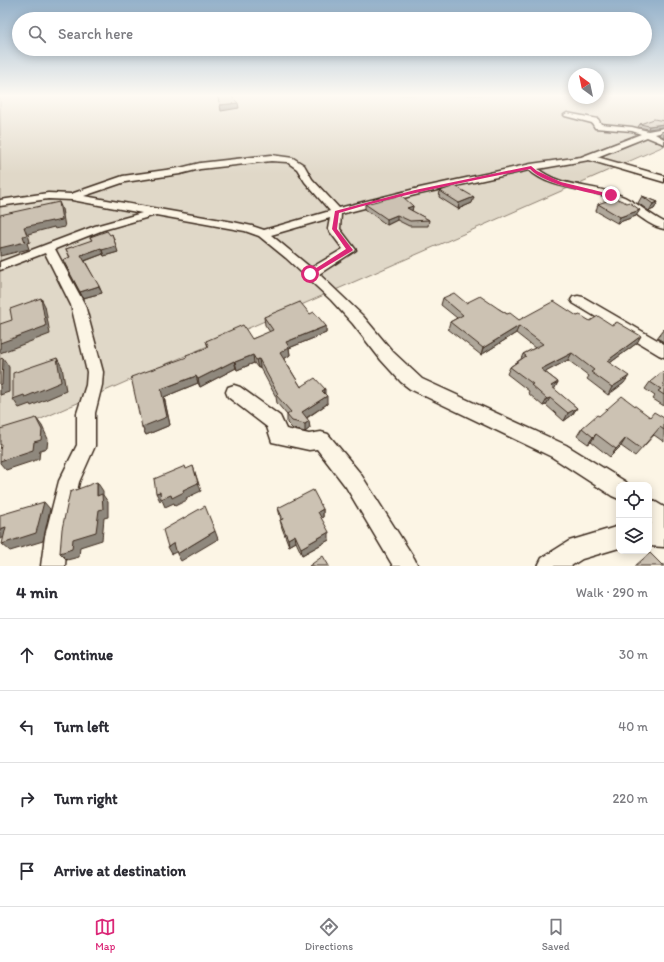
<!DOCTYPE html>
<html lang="en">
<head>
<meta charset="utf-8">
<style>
	body { margin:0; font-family:Itim,sans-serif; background:#f7f7f7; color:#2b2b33 }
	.controls { position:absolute; right:12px; bottom:12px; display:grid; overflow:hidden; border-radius:8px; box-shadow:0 2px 10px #0003 }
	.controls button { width:36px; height:36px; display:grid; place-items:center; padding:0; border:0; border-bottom:1px solid #e1e1e2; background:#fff; color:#2b2b33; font:20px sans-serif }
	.compass { position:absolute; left:568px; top:68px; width:36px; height:36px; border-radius:50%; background:#fff; box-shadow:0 2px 10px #0003; rotate:327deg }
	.stop { position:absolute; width:12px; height:12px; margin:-9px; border:3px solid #db2777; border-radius:50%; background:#fff }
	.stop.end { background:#db2777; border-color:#fff; box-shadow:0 1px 4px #0008 }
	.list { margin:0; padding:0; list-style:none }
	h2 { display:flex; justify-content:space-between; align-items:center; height:52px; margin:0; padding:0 16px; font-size:17px }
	h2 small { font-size:13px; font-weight:400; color:#7c7c81 }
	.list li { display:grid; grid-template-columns:26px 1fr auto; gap:12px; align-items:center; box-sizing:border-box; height:72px; padding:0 16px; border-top:1px solid #e1e1e2 }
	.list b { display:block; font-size:15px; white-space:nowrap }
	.list em { font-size:13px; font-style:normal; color:#7c7c81 }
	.icon { flex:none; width:22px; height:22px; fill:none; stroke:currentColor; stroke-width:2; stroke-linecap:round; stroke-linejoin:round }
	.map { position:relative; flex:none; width:664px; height:566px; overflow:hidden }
	.search { position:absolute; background:#fff; box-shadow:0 2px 10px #0003; left:12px; right:12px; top:12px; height:44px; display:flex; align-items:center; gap:10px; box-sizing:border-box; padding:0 14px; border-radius:22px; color:#7c7c81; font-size:15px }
	.sheet { height:340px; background:#fff }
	nav { display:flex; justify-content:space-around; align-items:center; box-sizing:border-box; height:56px; border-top:1px solid #e1e1e2; background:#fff; font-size:11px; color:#7c7c81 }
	nav a { display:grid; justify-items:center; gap:2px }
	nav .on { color:#db2777 }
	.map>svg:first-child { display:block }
</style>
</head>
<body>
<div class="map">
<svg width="664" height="566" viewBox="0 0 664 566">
	<rect width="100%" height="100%" fill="#fcf5e5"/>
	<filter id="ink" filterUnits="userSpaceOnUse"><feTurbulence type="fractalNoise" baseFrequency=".025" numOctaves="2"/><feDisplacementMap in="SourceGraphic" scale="8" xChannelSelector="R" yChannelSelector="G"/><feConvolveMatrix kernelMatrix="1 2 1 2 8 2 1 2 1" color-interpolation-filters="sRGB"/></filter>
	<g filter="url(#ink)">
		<!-- green -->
		<path fill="#e0d8c8" stroke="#8e8173" d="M0 95H574V98H598V95H664V146L0 437Z"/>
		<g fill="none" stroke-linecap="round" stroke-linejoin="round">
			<!-- street casing -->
			<g stroke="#3b2a1e" stroke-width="3">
				<g id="street">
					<path d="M567 113 598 119 601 124 632 127 648 131 664 128V132L655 134 664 139V144L647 137 597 157 664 176V182L589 160 538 169C561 188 593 184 619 195 636 201 648 214 664 222V229C645 225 631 207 613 199 585 187 553 191 529 170L415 195 341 214 340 229 356 250 319 274 363 316 393 352 422 379 566 445 626 482 628 485H619V499L612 496 552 457 410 389 401 382 381 360 353 324 331 300 286 258 259 236 245 231 156 215 103 230 55 249 85 305 103 372 102 385 95 413V446L79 482 67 536 65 566H41L45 536 59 481 77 445V413L86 385 87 372 71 305 45 253 0 270V262L95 226 142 213 72 200 48 199 0 206V200L48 193 71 194 123 176 180 168 200 163 271 155 293 158 304 165 312 179 339 208 415 189 531 164 581 157 641 134 632 131 595 128 592 123 565 116 564 115ZM271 161 287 162 297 169 305 182 330 211 264 230 252 226 233 222 84 196 125 182 180 174 200 169ZM330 218 328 229 343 249 311 268 271 235Z"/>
					<path d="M578 296 583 297 664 344V357L659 355 573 303 571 300 573 297Z"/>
					<path d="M234 385 240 387 280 416 286 429 309 434 321 432 328 434 360 473 414 558 418 566H393L346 487 317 449 309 450 272 442 267 427 228 397 226 392 228 387Z"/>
					<path d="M649 498 664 507V547L649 546V524H652L649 522Z"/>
					<path d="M619 526V548L582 559 571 566H538L542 558 569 541Z"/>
				</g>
			</g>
			<!-- street -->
			<use href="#street" fill="#fcf5e5" fill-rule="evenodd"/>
		</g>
		<!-- wall -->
		<g fill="#afa79a" stroke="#3b2a1e">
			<path d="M664 121V127L648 129 638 127 640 124Z"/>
			<path d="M664 131V137L659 135 661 132Z"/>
			<path d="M440 191 472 203 458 209 439 197Z"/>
			<path d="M642 196 658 202 654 209 649 211 638 203Z"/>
			<path d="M365 204 413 206 412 211 429 220 428 226H409L397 220 387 225 365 209Z"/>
			<path d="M598 204 636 216 617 223 596 211Z"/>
			<path d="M90 237 118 252 104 256 103 254 85 261 102 293 83 298 63 260 70 258 66 249 92 241Z"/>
			<path d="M443 298 466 303 499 309 507 314 519 320 577 316 590 321 637 343 610 363 624 383 608 395 587 379 589 376 568 360 545 372 558 382 554 389 577 408 572 415 564 421 546 405 543 406 528 393 529 391 507 374 510 367 521 359 523 354 535 348 516 333 481 355 448 329 450 322 457 318 441 305Z"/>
			<path d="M310 314 326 326V333L289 348 290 355 284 359 301 387 325 394 327 404 307 418 310 428 305 432 293 429 287 423V415L277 403 276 397 260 367 258 368 254 363 237 370 236 368 200 387 198 383 164 397 170 425 146 435 142 427 187 358 208 347 206 341 252 339 270 332 265 325 264 317Z"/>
			<path d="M664 329V342L657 338Z"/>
			<path d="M664 374V406L653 399 655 396 645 389 650 382Z"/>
			<path d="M599 416 650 417 664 418V442L654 435 635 456 621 446 610 457 591 442 588 444 577 436 582 428Z"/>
			<path d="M278 508 323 509V517L321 518 329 540 302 555 296 542 289 546 282 528 280 520H281Z"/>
		</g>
		<!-- shaded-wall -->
		<g fill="#8f887d" stroke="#3b2a1e">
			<path d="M238 103 239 108 221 111 220 105Z"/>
			<path d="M664 124V127L648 129 649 126Z"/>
			<path d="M474 197 472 203 458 209 459 203Z"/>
			<path d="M59 202 62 209 65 227 55 229 54 227 28 234 30 242 27 243 29 249 0 256V248L23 236 24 227Z"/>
			<path d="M658 202 654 209 649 211 653 204Z"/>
			<path d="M413 206 412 211 407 208Z"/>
			<path d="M640 210 636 216 617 223 620 217Z"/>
			<path d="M397 215V220L387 225V219Z"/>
			<path d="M112 234 118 252 104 256 102 250Z"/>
			<path d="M101 248 103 254 84 261 81 255Z"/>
			<path d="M99 286 102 293 83 298 80 292Z"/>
			<path d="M41 298 45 306 50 334 0 353V343Z"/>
			<path d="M326 326V333L289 348 290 355 281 361 280 353 286 342Z"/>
			<path d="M519 326 516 333 481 355 483 348Z"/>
			<path d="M641 336 637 343 603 368 607 361Z"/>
			<path d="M572 353 568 360 538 376 541 369Z"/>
			<path d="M253 355 254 363 237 370 235 362Z"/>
			<path d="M3 358 9 367V392L0 395V385Z"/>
			<path d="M57 358 62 367 66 391 31 406 30 404 19 408 13 399Z"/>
			<path d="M259 359 260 367 258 368 256 360Z"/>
			<path d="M234 361 236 368 200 387 198 379Z"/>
			<path d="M196 376 198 383 164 397 170 425 146 435 142 427 161 389Z"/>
			<path d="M629 376 624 383 608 395 612 387Z"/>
			<path d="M558 382 554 390 551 386Z"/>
			<path d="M325 389V397L322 391Z"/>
			<path d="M327 396V404L303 420 302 412Z"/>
			<path d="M550 398 546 405 543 406 547 399Z"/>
			<path d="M577 408 572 415 564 421 568 413Z"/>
			<path d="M36 418 42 426 48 439 47 448 40 450 39 459 6 470 0 463V461Z"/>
			<path d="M309 421 310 428 305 432V424Z"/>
			<path d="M596 434 591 442 588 444 593 437Z"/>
			<path d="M626 438 621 446 610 457 616 449Z"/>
			<path d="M193 466 201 491 186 498 187 500 175 506 174 503 165 507 162 500 160 501 156 493 160 492 171 495 183 490Z"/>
			<path d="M97 482 103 491V495L108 502V517L104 518 102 540 80 547 79 557 67 560 60 553 97 496Z"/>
			<path d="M44 502 50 509 43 541 10 551 2 544Z"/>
			<path d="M323 509V517L318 520V512Z"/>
			<path d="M6 527 14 534 0 539V529Z"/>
			<path d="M215 531 218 539 181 561 177 554Z"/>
			<path d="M329 532V540L302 555 301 548Z"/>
			<path d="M295 535 296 542 289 546 288 539Z"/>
			<path d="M174 543 178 551 172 554 168 547Z"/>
		</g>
		<!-- building -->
		<g fill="#ccc2b3" stroke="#3b2a1e">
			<path d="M217 95H230L238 103 220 105Z"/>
			<path d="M654 119 664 121V124L649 126 640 124Z"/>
			<path d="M455 186 474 197 459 203 440 191Z"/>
			<path d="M401 195 413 206 407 208 429 220 410 221 397 215 387 219 365 204Z"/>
			<path d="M642 196 658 202 653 204Z"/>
			<path d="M615 198 627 203 629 202 640 210 620 217 598 204Z"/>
			<path d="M59 202 62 220 52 222V221L24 227 27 235 23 236 25 242 0 248V215Z"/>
			<path d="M107 231 110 235 112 234 116 246 102 250 101 248 81 255 99 286 80 292 63 260 70 257 66 249 92 240 90 237Z"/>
			<path d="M454 293 466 303 480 296 499 309 507 314 510 313 519 320 554 301 577 316 580 315 590 321 598 316 612 325 617 322 641 336 607 361 629 376 612 387 591 372 594 370 572 353 541 369 558 382 551 386 577 408 568 413 550 398 547 399 531 385 533 384 510 367 526 356 523 354 543 344 519 326 483 348 450 322 463 315 443 298Z"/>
			<path d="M41 298 46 326 0 343V324L12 320 10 309Z"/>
			<path d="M300 302 310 314 314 312 326 326 286 342 289 347 280 353 301 387 315 378 325 389 322 391 327 396 302 412 309 421 305 424 292 421 287 415 291 412 276 395 278 394 259 359 256 360 253 355 235 362 234 361 198 379 196 376 161 389 167 417 142 427 131 377 187 357 186 355 209 347 206 341 243 325 252 339 273 330 264 317Z"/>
			<path d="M3 358 2 384 0 385V359Z"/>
			<path d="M57 358 61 382 25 397 24 395 13 399V373Z"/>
			<path d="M662 372 664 374V395L658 391 661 389 650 382Z"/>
			<path d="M622 396 650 417 654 412 664 418V430L660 427 641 449 626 438 616 449 596 434 593 437 582 428 597 415 599 416Z"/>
			<path d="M36 418 42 430 41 440 34 442 33 450 0 461V451L1 444 0 445V429Z"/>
			<path d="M185 466 186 469 193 466 198 483 183 490 184 492 172 498 171 495 161 499 160 492 156 493 154 479Z"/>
			<path d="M97 482V496L102 494 103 509 99 510 96 532 73 539 72 549 60 553 62 529 70 492Z"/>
			<path d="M313 490 323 509 318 512 329 532 301 548 295 535 288 539 280 520 283 519 278 508Z"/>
			<path d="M44 502 36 533 2 544 6 527 0 529V515Z"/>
			<path d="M205 506 215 531 177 554 174 543 168 547 163 530Z"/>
			<path d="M650 553 662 565 664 564V566H635Z"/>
			<path d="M323 556 329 566H309Z"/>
		</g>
	</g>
	<!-- sky -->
	<linearGradient id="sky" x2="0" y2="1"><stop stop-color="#94b1ca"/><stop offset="0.55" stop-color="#fefaf3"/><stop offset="1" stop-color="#fefaf3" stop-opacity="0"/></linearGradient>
	<rect width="664" height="174" fill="url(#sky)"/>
	<!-- route -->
	<path fill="#db2777" d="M531 166 537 171 561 182 614 195 611 197C590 193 545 185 530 169 466 182 402 194 339 213L337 229 353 250 352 251 312 275 307 274 346 249 332 229 335 211 415 190Z"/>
</svg>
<div class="controls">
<button><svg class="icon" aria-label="locate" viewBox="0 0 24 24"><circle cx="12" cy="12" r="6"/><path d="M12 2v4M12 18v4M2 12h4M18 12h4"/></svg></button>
<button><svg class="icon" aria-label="layers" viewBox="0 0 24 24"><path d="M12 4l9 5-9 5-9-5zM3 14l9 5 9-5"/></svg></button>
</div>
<svg class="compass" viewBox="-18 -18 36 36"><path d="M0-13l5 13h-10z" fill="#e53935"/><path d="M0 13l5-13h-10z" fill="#7c7c81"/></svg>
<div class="stop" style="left:310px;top:274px"></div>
<div class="stop end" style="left:611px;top:195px"></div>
<div class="search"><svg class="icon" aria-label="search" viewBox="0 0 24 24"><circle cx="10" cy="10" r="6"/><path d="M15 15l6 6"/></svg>Search here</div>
</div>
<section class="sheet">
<h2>4 min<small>Walk · 290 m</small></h2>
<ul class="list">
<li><svg class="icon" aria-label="ahead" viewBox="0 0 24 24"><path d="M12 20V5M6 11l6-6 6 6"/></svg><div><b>Continue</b></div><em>30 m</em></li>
<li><svg class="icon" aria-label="left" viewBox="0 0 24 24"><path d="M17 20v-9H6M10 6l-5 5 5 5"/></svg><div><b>Turn left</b></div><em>40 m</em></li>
<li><svg class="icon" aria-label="right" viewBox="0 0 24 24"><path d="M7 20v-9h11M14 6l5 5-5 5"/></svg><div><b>Turn right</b></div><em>220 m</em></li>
<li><svg class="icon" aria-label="arrive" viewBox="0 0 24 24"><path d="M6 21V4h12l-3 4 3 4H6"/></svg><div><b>Arrive at destination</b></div></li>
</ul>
</section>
<nav>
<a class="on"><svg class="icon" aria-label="map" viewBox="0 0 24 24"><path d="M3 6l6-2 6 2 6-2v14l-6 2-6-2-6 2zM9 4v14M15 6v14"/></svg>Map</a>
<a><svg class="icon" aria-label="directions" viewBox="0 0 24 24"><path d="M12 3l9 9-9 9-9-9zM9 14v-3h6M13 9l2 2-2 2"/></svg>Directions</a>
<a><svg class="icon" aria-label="saved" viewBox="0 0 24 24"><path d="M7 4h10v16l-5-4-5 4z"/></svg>Saved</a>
</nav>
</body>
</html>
